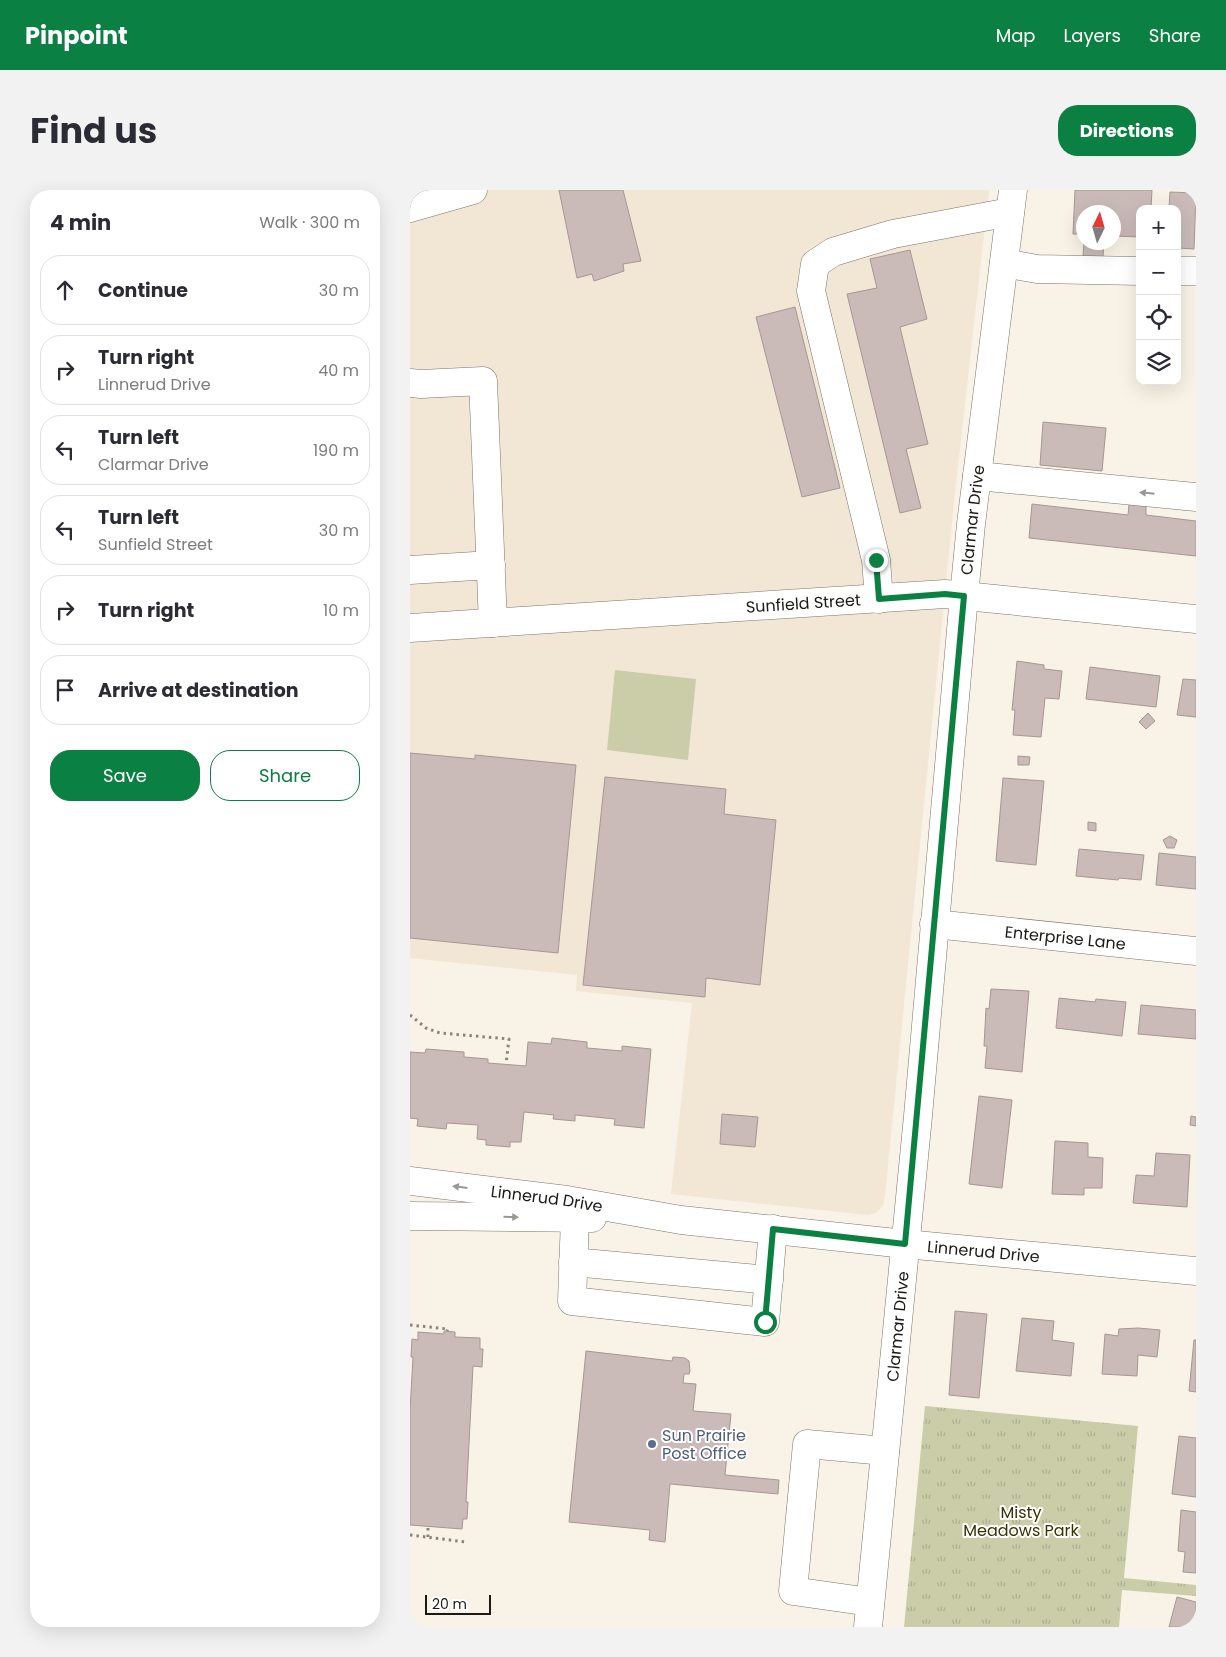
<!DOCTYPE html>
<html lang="en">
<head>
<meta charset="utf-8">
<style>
	body { margin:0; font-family:Poppins,sans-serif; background:#f2f2f3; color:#2b2b33 }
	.controls { position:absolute; right:15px; top:15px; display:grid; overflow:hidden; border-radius:10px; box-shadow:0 5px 20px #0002 }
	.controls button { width:45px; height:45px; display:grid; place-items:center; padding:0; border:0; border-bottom:1px solid #e1e1e2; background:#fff; color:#2b2b33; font:25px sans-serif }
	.compass { position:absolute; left:666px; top:15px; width:45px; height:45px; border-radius:50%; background:#fff; box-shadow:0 5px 20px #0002; rotate:5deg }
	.scale { position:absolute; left:15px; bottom:12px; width:66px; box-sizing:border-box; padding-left:5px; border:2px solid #1c1a16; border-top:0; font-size:14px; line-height:18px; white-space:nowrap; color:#1c1a16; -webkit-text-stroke:4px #fff; paint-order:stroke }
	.stop { position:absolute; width:15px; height:15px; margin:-11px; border:4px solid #0b8043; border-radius:50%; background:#fff }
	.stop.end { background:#0b8043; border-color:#fff; box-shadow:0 1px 5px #0008 }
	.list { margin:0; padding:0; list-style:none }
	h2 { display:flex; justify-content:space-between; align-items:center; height:65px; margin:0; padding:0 20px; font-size:21px }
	h2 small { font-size:16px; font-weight:400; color:#7c7c81 }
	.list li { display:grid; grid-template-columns:32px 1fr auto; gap:15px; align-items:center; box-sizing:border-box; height:70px; margin:0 10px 10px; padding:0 10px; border:1px solid #e1e1e2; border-radius:20px }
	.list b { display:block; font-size:19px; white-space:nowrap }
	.list p { margin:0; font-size:16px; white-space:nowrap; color:#7c7c81 }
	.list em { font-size:16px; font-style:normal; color:#7c7c81 }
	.actions { display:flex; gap:10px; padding:15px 20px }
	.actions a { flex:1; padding:11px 0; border:1px solid #0b8043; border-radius:20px; text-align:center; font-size:18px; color:#0b8043 }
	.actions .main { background:#0b8043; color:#fff }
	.icon { flex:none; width:28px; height:28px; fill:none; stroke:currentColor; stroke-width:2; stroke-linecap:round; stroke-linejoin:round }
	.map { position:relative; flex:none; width:786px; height:1437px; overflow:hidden; border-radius:20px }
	header { display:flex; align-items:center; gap:30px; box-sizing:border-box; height:70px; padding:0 25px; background:#0b8043; color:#fff }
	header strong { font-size:24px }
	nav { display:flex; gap:28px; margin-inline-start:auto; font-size:18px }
	.intro { display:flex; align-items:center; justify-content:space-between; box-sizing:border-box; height:120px; padding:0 30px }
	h1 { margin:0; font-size:35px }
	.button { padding:12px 22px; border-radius:20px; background:#0b8043; color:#fff; font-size:18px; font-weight:700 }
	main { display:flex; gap:30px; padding:0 30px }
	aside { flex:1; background:#fff; border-radius:20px; box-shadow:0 5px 20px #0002 }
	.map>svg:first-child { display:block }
</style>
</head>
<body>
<header>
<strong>Pinpoint</strong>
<nav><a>Map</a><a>Layers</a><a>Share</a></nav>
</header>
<div class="intro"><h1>Find us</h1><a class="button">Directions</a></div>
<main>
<aside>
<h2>4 min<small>Walk · 300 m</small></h2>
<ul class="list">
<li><svg class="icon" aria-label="ahead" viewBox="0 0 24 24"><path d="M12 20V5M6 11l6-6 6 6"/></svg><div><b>Continue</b></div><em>30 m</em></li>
<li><svg class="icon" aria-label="right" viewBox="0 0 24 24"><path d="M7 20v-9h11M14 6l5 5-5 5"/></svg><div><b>Turn right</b><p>Linnerud Drive</p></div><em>40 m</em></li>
<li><svg class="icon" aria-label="left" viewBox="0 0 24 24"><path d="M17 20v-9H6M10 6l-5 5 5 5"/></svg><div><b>Turn left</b><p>Clarmar Drive</p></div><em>190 m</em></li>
<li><svg class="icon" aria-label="left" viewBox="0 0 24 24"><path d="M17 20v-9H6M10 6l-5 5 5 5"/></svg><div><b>Turn left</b><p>Sunfield Street</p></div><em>30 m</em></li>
<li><svg class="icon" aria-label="right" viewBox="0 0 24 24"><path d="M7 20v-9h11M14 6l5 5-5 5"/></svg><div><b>Turn right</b></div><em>10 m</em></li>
<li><svg class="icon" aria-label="arrive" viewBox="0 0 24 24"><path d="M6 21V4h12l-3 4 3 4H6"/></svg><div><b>Arrive at destination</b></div></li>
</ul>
<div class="actions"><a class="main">Save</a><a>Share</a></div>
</aside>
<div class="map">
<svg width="786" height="1437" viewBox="0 0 786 1437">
	<defs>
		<pattern id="park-tufts" width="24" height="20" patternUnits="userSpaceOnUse" patternTransform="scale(1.25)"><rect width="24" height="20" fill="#cacda8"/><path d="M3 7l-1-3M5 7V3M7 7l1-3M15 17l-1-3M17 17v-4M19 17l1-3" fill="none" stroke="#adaf90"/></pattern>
	</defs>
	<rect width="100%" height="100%" fill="#f9f2e6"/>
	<!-- built -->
	<path fill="#f2e6d4" d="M0 0H579L544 312 475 1005 473 1015 466 1023 458 1025 261 1004 282 813 166 801 167 785 0 768Z"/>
	<!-- green -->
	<path fill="#cacda8" d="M205 480 286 489 278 570 197 560Z"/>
	<!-- park -->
	<path fill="url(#park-tufts)" d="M515 1216 728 1236 714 1388 786 1395V1406L712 1400 709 1437H494Z"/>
	<!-- building -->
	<g fill="#cabbb8" stroke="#a59794">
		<path d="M149 0H213L231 71 213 74 214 81 184 91 182 84 167 88Z"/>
		<path d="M665 0H742L741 19H730V47L704 46V22H674V44H663Z"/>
		<path d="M760 2 786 3 784 59 767 58V19H759Z"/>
		<path d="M674 52H694L693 67 673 66Z"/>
		<path d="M500 60 517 129 490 137 518 254 496 259 511 318 490 323 437 104 467 98 460 69Z"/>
		<path d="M385 117 430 298 392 307 346 127Z"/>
		<path d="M633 232 696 238 692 281 630 275Z"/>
		<path d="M622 314 718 325 719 314 736 316V325L786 331V366L619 348Z"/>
		<path d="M607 471 634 475V479L652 481 649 509 635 508 631 547 603 545 605 520H602Z"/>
		<path d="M680 477 750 486 746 517 676 509Z"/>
		<path d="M773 489 786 490V527L767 525Z"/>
		<path d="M738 523 745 531 736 539 729 532Z"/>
		<path d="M0 563 65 569V565L166 575 148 763 0 748Z"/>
		<path d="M608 566 620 567 619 575H608Z"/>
		<path d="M195 587 316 599 314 624 366 630 350 795 296 788 295 807 173 795Z"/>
		<path d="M593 588 634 591 626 675 586 671Z"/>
		<path d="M678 632 686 633V641L678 640Z"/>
		<path d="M760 646 767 650 764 658H757L753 650Z"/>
		<path d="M669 659 734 665 731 690 709 688 708 690 666 686Z"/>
		<path d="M749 663 786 667V699L746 695Z"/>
		<path d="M581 799 619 801 612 882 575 878 577 856H574L576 818 579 819Z"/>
		<path d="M649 808 685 812 686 809 716 812 712 846 646 838Z"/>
		<path d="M731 815 786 820V849L728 844Z"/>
		<path d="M142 848 177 852V858L212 861V856L241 859 234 938 204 935 205 929 165 925V931L143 929 144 925 114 922 111 952H100V957L76 955V950L67 949 68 935 37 933 36 939 7 936 8 929 0 928V862L15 863 16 859 54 862V867L78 869V873L116 876 118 852 141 854Z"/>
		<path d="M569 906 602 910 592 998 559 994Z"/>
		<path d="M312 924 348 927 345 957 310 954Z"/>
		<path d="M781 926 786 927V936L780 935Z"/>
		<path d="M645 951 678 953V967L693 968 692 998H674V1005L642 1004Z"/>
		<path d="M746 963 780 965 777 1017 723 1013 726 985 744 986Z"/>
		<path d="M545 1121 577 1124 569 1208 539 1205Z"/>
		<path d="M612 1128 644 1131 642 1150 664 1153 661 1186 606 1181Z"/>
		<path d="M728 1138 750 1140 747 1167 728 1165 727 1186 692 1184 695 1144 708 1146 709 1139Z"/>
		<path d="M34 1141 45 1142V1147L70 1148V1159H73L72 1177 63 1176 56 1312H58L57 1329H53L52 1339 0 1335V1221L3 1167H1L2 1149 8 1150V1142L34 1144Z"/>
		<path d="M784 1150H786V1202L779 1201Z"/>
		<path d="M176 1161 262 1171 263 1167 275 1168 279 1171 280 1181 279 1184H274L273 1193 286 1194 283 1221 321 1224 315 1285 369 1290 368 1304 260 1294 255 1352 239 1350 240 1340 159 1332Z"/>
		<path d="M769 1246 786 1248V1307L762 1304Z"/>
		<path d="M771 1320 786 1322V1383L773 1382 775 1362 768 1361Z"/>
		<path d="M767 1407 786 1412V1437H759Z"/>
	</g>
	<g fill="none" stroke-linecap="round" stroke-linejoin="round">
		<!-- minor casing -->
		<g stroke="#7b756b" stroke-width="29">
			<g id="minor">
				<path d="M0 18 63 0"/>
				<path d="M594 73 627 79 730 81"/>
				<path d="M767 81H786"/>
				<path d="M0 193 11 194 73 191 83 433"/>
				<path d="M567 286 786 307"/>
				<path d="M0 380 81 375"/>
				<path d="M469 409 466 370 401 101 405 74 423 62 483 44 600 22"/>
				<path id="s1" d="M0 438 535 404 786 429"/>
				<path id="s2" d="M524 734 786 761"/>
				<path id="s3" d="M0 991 157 1010 271 1030 495 1054 786 1081"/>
				<path d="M0 1026 182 1028"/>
				<path d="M165 1028 162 1111 355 1132 363 1039"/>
				<path d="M163 1072 359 1090"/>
				<path d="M460 1412 383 1401 397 1254 475 1261"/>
				<path id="s4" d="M458 1437 508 926 554 406 561 334 603 0"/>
			</g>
		</g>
		<!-- path -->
		<g stroke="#89847d" stroke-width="3" stroke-dasharray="2.5 4" stroke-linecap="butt">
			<path d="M0 825 16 838 30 843 99 849 96 874"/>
			<path d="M0 1135 38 1139 37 1141"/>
			<path d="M0 1345 56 1352"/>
			<path d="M18 1347V1337"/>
		</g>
		<!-- minor -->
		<use href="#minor" stroke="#fff" stroke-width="28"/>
	</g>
	<!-- one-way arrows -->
	<defs><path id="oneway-solid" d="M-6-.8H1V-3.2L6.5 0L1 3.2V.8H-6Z" transform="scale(1.25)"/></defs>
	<g fill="#999896">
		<use href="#oneway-solid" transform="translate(737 303) rotate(-174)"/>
		<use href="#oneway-solid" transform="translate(50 997) rotate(-173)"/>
		<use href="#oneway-solid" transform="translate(101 1027) rotate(1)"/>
	</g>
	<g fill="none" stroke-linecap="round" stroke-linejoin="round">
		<!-- route -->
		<path stroke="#0b8043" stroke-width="6" d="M355 1132 363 1039 495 1054 554 406 535 404 469 409 466 370"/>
	</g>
	<!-- markers -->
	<circle fill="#5c6f8a" stroke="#fff" stroke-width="2" cx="242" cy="1254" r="5"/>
	<g text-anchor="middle" stroke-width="4" stroke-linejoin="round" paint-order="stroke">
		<!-- street labels -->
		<g font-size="16" fill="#1c1a16" stroke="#fff">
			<text dy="6" stroke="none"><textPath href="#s4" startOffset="1112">Clarmar Drive</textPath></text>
			<text dy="6" stroke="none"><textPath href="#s1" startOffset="394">Sunfield Street</textPath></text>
			<text dy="6" stroke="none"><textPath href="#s2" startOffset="132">Enterprise Lane</textPath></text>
			<text dy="6" stroke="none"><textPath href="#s3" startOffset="138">Linnerud Drive</textPath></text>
			<text dy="6" stroke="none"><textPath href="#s3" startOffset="578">Linnerud Drive</textPath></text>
			<text dy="6" stroke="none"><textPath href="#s4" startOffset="302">Clarmar Drive</textPath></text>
		</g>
		<!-- service labels -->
		<g font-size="16" fill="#4e5e75" stroke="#fff" text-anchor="start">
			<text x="252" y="1251">Sun Prairie<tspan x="252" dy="18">Post Office</tspan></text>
		</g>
		<!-- park labels -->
		<g font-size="16" fill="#343500" stroke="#fff">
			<text x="611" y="1328">Misty<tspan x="611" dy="18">Meadows Park</tspan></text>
		</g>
	</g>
</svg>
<div class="controls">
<button>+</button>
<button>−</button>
<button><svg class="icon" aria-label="locate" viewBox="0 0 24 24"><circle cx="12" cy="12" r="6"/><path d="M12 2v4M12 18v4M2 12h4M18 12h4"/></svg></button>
<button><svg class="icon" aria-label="layers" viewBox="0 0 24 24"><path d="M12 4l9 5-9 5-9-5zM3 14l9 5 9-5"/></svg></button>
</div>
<svg class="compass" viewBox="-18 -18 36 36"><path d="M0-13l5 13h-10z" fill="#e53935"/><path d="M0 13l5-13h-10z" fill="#7c7c81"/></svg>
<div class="scale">20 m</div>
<div class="stop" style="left:355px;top:1132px"></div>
<div class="stop end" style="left:466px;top:370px"></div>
</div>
</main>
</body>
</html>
